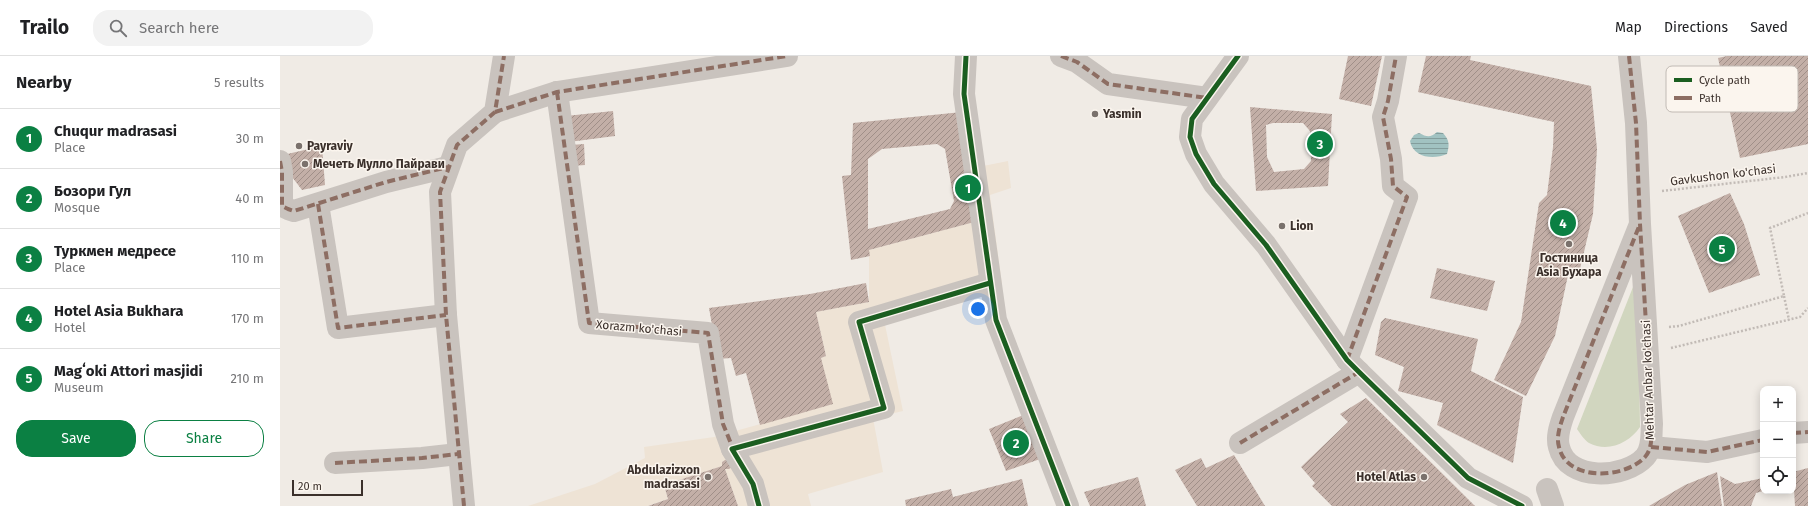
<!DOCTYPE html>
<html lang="en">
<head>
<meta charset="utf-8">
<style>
	body { margin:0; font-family:"Fira Sans",sans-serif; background:#f2f2f2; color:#202124 }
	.controls { position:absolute; right:12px; bottom:12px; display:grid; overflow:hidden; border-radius:8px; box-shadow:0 2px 10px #0003 }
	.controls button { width:36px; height:36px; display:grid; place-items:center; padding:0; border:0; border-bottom:1px solid #e0e0e0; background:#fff; color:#202124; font:20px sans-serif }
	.scale { position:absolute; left:12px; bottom:10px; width:71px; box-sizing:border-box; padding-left:4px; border:2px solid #3b302b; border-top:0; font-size:11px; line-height:14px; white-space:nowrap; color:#3b302b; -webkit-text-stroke:3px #fbf5ee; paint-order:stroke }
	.you { position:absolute; left:698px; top:253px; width:14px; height:14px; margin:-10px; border:3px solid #fff; border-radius:50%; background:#1a73e8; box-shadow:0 0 0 6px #1a73e833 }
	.badge { display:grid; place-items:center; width:26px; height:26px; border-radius:50%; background:#0b8043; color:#fff; font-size:13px; font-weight:700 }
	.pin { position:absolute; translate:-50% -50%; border:2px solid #fff; box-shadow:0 1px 4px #0006 }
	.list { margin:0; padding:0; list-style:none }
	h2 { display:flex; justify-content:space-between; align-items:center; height:52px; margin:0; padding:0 16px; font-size:17px }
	h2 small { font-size:13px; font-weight:400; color:#757577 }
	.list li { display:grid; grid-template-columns:26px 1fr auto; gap:12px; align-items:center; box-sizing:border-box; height:60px; padding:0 16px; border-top:1px solid #e0e0e0 }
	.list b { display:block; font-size:15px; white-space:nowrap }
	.list p { margin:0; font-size:13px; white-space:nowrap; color:#757577 }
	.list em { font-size:13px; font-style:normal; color:#757577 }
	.actions { display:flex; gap:8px; padding:12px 16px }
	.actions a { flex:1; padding:9px 0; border:1px solid #0b8043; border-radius:16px; text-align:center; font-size:14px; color:#0b8043 }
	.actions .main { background:#0b8043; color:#fff }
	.icon { flex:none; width:22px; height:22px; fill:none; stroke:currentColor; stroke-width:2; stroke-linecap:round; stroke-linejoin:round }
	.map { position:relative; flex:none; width:1528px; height:450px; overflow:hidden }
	header { display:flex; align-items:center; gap:24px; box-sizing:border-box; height:56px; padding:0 20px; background:#fff; border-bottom:1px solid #e0e0e0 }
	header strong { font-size:19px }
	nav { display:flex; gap:22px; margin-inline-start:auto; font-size:14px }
	.search { width:280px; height:36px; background:#f2f2f2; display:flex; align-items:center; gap:10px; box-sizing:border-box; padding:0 14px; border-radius:16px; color:#757577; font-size:15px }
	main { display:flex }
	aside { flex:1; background:#fff }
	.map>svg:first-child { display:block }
</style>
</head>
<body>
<header>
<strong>Trailo</strong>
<div class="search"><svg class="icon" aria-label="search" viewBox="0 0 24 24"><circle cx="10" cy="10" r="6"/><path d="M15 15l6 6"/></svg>Search here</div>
<nav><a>Map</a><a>Directions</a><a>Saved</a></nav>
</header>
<main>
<aside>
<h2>Nearby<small>5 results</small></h2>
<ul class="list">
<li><span class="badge">1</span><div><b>Chuqur madrasasi</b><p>Place</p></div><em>30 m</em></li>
<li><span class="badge">2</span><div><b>Бозори Гул</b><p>Mosque</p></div><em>40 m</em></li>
<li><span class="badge">3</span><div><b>Туркмен медресе</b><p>Place</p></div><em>110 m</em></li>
<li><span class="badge">4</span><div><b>Hotel Asia Bukhara</b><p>Hotel</p></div><em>170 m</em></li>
<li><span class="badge">5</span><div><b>Magʻoki Attori masjidi</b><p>Museum</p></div><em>210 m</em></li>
</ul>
<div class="actions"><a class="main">Save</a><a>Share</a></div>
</aside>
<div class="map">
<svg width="1528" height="450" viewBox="0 0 1528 450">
	<defs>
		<pattern id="water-rules" width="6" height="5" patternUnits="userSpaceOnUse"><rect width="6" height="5" fill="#a1c2c1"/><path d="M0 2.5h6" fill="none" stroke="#849e9d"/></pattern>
		<pattern id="building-hatch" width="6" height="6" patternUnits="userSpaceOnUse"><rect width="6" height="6" fill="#c3afa7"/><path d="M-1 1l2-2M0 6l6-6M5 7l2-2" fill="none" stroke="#a08f88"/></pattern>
	</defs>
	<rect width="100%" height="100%" fill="#f0ebe5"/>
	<!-- green -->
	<path fill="#d1d6bf" d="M1353 231 1358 240 1360 371C1349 387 1328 397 1309 387 1304 384 1300 377 1297 373Z"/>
	<!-- plaza -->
	<path fill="#eee3d5" d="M728 105 731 132 710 139 722 228 604 264 623 355 593 362 603 416 528 438 531 450H458L445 413H449L452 411 449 404H445L442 406V410L384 429 388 443 367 450H248L315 428 365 402 364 391 434 381 552 348 541 302 546 300 536 256 589 246V194L702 164 703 110Z"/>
	<!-- water -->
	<path fill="url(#water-rules)" d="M1157 76 1163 77C1169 84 1170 88 1167 98 1154 104 1133 102 1130 85L1134 79 1139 77C1147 81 1150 82 1157 76Z"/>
	<!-- building -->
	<g fill="url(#building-hatch)" fill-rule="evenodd">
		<path d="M1068 0H1102L1091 50 1059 43Z"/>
		<path d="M1146 0H1191L1190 4 1311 30 1317 93 1313 158 1299 217 1288 219 1275 280 1246 340 1214 324 1241 266 1259 147 1267 139 1273 91 1274 66 1138 36Z"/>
		<path d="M1447 0H1528V88L1460 102 1438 2Z"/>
		<path d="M970 51 1052 58 1048 130 976 135ZM993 67H1023L1030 75 1031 105 1024 113 994 116 987 101 986 69Z"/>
		<path d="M333 55 335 80 289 86 286 60Z"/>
		<path d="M692 55 702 164 589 194 590 200 571 204 562 120 571 119 573 67ZM657 88 665 93 674 145 670 153 588 173V103L602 93Z"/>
		<path d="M304 88 305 109 292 110 291 89Z"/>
		<path d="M42 90 45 129 22 134 9 117 3 99Z"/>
		<path d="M1450 137 1464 168 1480 219 1429 237 1398 160Z"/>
		<path d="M1157 212 1215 225 1207 255 1150 242Z"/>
		<path d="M586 227 589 246 536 256 546 300 541 302 553 348 480 369 466 317 456 320 451 302 438 303 429 252 530 238Z"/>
		<path d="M1105 262 1198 283 1191 315 1243 341 1233 407 1157 369 1163 347 1118 335 1124 311 1095 299 1101 266Z"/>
		<path d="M1086 342 1195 450H1052L1032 430 1035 427 1021 411 1068 366 1060 358Z"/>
		<path d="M746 358 763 402 726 415 709 373Z"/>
		<path d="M954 399 985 450H917L895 414 921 402 926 412Z"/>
		<path d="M445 404H449L452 411 449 413H445L458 450H368L388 443 384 429 442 410V406Z"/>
		<path d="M1528 412V450H1515L1513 416Z"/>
		<path d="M1437 416 1442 450H1369L1405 429Z"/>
		<path d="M1440 420 1455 428 1483 422V435L1476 437 1471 450H1444Z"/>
		<path d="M858 421 866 450H810L804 436Z"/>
		<path d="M742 423 748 450H626L625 444 671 433 673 441Z"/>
	</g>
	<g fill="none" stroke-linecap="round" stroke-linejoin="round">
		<!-- path -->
		<g stroke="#c2bbb6" stroke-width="2.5" stroke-dasharray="2 2" stroke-linecap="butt">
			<path d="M1382 135 1505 121 1528 117"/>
			<path d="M1504 240 1509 264"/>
			<path d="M1389 271 1399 270 1504 240 1490 172 1528 157"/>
			<path d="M1391 292 1520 261 1528 252"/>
		</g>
		<!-- minor -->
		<g stroke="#c9c3be" stroke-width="22">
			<path d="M686 0 684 38 716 264 788 450"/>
			<path d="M781 0 797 6 828 28 927 42"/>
			<path d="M958 0 912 63 910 81 916 98 934 128 986 189 1067 304 1079 316 1188 422 1242 450"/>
			<path d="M1349 0 1356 67 1360 168 1372 368C1371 379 1373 392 1365 401 1345 423 1287 426 1279 391 1276 381 1280 370 1283 361L1360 168"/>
			<path d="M277 36 309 267 428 277 443 368 452 393 473 428 479 450"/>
			<path d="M215 56 277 36 507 0"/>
			<path d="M0 105 2 116V150L8 153 14 155 106 126 168 111"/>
			<path d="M38 148 58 272 166 259"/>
			<path d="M1067 304 1127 141 1113 130 1111 103 1103 61 1108 45 1116 0"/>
			<path d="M1513 377 1528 376"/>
			<path d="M960 387 1079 316"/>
			<path d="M1371 391 1427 396 1483 384"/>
			<path d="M452 393 604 352 579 266 710 227"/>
			<path d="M55 407 142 402 178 398"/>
			<path d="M1267 433 1273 450"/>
			<path d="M184 450 166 259 160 136 177 89 215 56 224 0"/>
		</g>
		<!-- quiet -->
		<g stroke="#8d6e63" stroke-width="4" stroke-dasharray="8 4" stroke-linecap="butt">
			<path d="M781 0 797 6 828 28 927 42"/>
			<path d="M1349 0 1356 67 1360 168 1372 368C1371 379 1373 392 1365 401 1345 423 1287 426 1279 391 1276 381 1280 370 1283 361L1360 168"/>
			<path d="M277 36 309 267 428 277 443 368 454 395"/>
			<path d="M215 56 277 36 507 0"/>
			<path d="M0 105 2 116V150L8 153 14 155 106 126 168 111"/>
			<path d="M38 148 58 272 166 259"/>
			<path d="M1067 304 1127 141 1113 130 1111 103 1103 61 1108 45 1116 0"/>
			<path d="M1513 377 1528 376"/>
			<path d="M960 387 1079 316"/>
			<path d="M1371 391 1427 396 1483 384"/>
			<path d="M55 407 142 402 178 398"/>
			<path d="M184 450 166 259 160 136 177 89 215 56 224 0"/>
		</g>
		<!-- cycleway casing -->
		<g stroke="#fbf5ee" stroke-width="8">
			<g id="cycleway">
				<path d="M686 0 684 38 716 264 788 450"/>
				<path d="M958 0 912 63 910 81 916 98 934 128 986 189 1067 304 1079 316 1188 422 1242 450"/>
				<path d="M479 450 473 428 452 393 604 352 579 266 710 227"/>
			</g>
		</g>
		<!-- cycleway -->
		<use href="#cycleway" stroke="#1b5e20" stroke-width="5"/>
	</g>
	<!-- markers -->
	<g fill="#7a716c" stroke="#fbf5ee" stroke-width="1.5">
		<circle cx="815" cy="58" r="4"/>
		<circle cx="19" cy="90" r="4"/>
		<circle cx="25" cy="108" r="4"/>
		<circle cx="1002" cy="170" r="4"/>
		<circle cx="1289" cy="188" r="4"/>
		<circle cx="428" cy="421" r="4"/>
		<circle cx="1144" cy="421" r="4"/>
	</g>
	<g text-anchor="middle" stroke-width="3" stroke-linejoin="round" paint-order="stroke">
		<!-- poi labels -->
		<g font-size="12" font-weight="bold" fill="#3b302b" stroke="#fbf5ee" text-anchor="start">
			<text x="823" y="62">Yasmin</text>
			<text x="27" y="94">Payraviy</text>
			<text x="33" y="112">Мечеть Мулло Пайрави</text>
			<text x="1010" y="174">Lion</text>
			<text x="1289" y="206" text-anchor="middle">Гостиница<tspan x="1289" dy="14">Asia Бухара</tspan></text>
			<text x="420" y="418" text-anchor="end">Abdulazizxon<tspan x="420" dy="14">madrasasi</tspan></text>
			<text x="1136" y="425" text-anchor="end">Hotel Atlas</text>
		</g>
		<!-- street labels -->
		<g font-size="12" fill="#3b302b" stroke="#fbf5ee">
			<text transform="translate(1443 119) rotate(-7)" y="4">Gavkushon ko'chasi</text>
			<text transform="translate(359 272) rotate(5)" y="4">Xorazm ko'chasi</text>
			<text transform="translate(1368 324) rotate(-92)" y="4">Mehtar Anbar ko'chasi</text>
		</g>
	</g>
	<!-- legend -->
	<rect x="1386" y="10" width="132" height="46" rx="6" fill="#fbf5ee" stroke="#c1bab4" stroke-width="1"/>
	<rect x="1394" y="22" width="18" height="4" fill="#1b5e20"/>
	<rect x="1394" y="40" width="18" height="4" fill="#8d6e63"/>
	<g font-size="11" fill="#3b302b">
		<text x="1419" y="28">Cycle path</text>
		<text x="1419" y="46">Path</text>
	</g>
</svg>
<div class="controls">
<button>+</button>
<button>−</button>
<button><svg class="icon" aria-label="locate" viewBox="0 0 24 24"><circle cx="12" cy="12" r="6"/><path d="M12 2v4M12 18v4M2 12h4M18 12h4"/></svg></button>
</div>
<div class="scale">20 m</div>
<div class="you"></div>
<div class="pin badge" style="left:688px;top:132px">1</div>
<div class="pin badge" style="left:736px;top:387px">2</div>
<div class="pin badge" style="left:1040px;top:88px">3</div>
<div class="pin badge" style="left:1283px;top:167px">4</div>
<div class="pin badge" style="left:1442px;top:193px">5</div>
</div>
</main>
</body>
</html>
